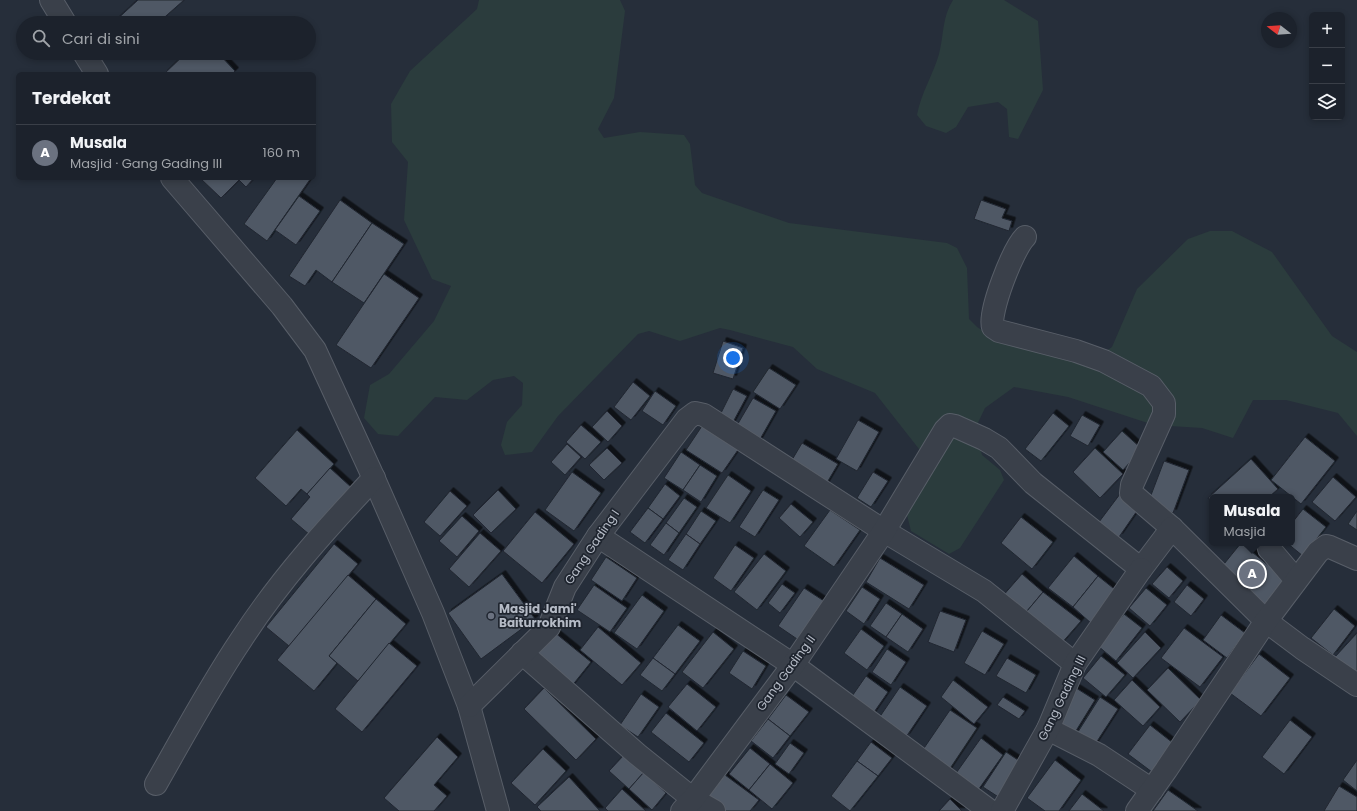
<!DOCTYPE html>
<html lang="id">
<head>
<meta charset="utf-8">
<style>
	body { margin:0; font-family:Poppins,sans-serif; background:#292f38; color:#f1f3f6 }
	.controls { position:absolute; right:12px; top:12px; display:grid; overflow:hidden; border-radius:6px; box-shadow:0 2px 6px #0003 }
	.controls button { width:36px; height:36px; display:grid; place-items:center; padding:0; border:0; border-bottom:1px solid #3a3f48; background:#1c222c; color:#f1f3f6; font:20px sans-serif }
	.compass { position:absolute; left:1261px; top:12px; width:36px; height:36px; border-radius:50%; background:#1c222c; box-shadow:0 2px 6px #0003; rotate:287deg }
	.you { position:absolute; left:733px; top:358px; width:14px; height:14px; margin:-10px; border:3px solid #fff; border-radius:50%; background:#1a73e8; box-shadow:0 0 0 6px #1a73e833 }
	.badge { display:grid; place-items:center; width:26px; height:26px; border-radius:50%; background:#2563eb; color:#fff; font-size:13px; font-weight:700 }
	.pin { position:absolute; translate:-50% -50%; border:2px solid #fff; box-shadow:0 1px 4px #0006 }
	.popup { position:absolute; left:1209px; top:494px; width:86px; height:52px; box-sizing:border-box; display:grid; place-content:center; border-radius:6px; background:#1c222c; filter:drop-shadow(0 1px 3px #0005); font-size:13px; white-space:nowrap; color:#a0a4a9 }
	.popup b { font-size:15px; color:#f1f3f6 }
	.popup::after { content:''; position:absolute; left:50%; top:100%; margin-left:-8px; border:8px solid transparent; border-top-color:#1c222c }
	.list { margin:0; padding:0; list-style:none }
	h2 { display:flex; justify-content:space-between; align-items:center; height:52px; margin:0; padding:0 16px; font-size:17px }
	h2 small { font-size:13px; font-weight:400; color:#a0a4a9 }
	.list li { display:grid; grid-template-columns:26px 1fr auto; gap:12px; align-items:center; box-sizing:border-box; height:56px; padding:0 16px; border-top:1px solid #3a3f48 }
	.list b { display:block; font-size:15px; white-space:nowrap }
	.list p { margin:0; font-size:13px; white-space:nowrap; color:#a0a4a9 }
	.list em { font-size:13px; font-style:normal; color:#a0a4a9 }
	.icon { flex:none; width:22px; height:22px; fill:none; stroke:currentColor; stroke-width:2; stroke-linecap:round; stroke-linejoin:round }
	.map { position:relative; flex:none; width:1357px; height:811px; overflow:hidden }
	.search { position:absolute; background:#1c222c; box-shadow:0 2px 6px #0003; left:16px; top:16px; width:300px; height:44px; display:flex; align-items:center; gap:10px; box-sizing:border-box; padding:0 14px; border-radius:22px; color:#a0a4a9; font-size:15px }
	.panel { position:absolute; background:#1c222c; box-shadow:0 2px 6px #0003; left:16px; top:72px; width:300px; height:108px; border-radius:6px }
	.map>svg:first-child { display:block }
</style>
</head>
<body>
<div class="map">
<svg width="1357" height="811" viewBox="0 0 1357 811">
	<defs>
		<filter id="shadow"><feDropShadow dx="3.5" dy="-3.5" stdDeviation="0" flood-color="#0009"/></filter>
	</defs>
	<rect width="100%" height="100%" fill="#262e3a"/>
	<!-- green -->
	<g fill="#2b3c3d">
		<path d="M479 0H620L625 11 614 98 598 129 604 138 640 132 684 135 690 144 695 185 702 193 789 223 947 243 957 248 967 268 969 319 977 327 999 341 1093 360 1112 347 1137 289 1188 239 1210 231H1232L1272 252 1332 336 1357 352V436L1338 413 1286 400H1253L1233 438 1202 428 1154 425 1068 397 1014 387 985 408 975 429 982 455 1000 470 1004 480 960 548 949 554 911 531 905 507 919 472V449L875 393 817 369 793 347 730 330 720 328 680 341 649 331 638 334 558 416 532 452 505 455 501 445 507 422 522 405 523 383 514 376 493 380 467 400 435 397 398 436 378 434 364 418 370 385 389 374 434 321 451 286 432 279 404 220 408 162 392 142 391 104 410 71 477 9Z"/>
		<path d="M953 0H1004L1038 21 1043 90 1018 139 1009 137 1007 109 998 102 968 107 956 127 946 133 926 126 917 115C921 93 933 75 939 54 944 35 942 17 953 0Z"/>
	</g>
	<!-- building -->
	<g fill="#4f5865" stroke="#212731" filter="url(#shadow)">
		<path d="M138 0H184L158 23H113Z"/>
		<path d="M186 53H218L235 71 232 74H164Z"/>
		<path d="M200 178H254L246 187 239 180 221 198Z"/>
		<path d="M277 178H311L267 241 244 224Z"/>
		<path d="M299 196 320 211 296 245 275 230Z"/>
		<path d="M340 200 372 223 332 282 316 270 305 286 289 276Z"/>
		<path d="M981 200 1006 209 1002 218 1012 221 1009 231 974 219Z"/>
		<path d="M372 223 404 244 364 303 332 282Z"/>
		<path d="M384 274 419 298 371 368 336 345Z"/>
		<path d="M723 341 743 348 733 379 713 373Z"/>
		<path d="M769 368 796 385 780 409 753 392Z"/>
		<path d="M633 382 650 396 631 420 614 407Z"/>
		<path d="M733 389 747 396 732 424 719 417Z"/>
		<path d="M655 391 676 406 663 425 642 411Z"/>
		<path d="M753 398 776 411 759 441 736 427Z"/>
		<path d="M607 411 622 426 608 442 592 427Z"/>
		<path d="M1053 413 1069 426 1041 461 1025 449Z"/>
		<path d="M1082 415 1100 425 1088 446 1070 436Z"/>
		<path d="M858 420 879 432 857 471 836 459Z"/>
		<path d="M704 423 740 447 722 473 686 450Z"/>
		<path d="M581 425 601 442 585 459 566 442Z"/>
		<path d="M297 430 334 464 307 494 301 489 286 506 255 478Z"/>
		<path d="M1122 431 1142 449 1123 470 1103 452Z"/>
		<path d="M1305 437 1335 461 1301 504 1271 480Z"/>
		<path d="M802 443 838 464 825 486 789 465Z"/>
		<path d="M567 444 581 457 565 475 551 462Z"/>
		<path d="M607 448 622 463 604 480 589 465Z"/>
		<path d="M1095 448 1123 474 1100 498 1073 472Z"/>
		<path d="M681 452 700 465 683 490 664 478Z"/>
		<path d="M1251 459 1278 489 1269 497H1212V503L1208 498Z"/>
		<path d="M1164 461 1189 470 1173 513 1148 503Z"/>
		<path d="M700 465 717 476 701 502 683 490Z"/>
		<path d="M330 468 352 488 310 535 291 519 310 497 307 494Z"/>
		<path d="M572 472 601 493 574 531 545 510Z"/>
		<path d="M873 472 888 481 871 507 857 498Z"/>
		<path d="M728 475 751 491 730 523 706 508Z"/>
		<path d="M1333 477 1356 497 1335 521 1312 502Z"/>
		<path d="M665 484 680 496 663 519 648 508Z"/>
		<path d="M498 490 516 509 491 533 473 515Z"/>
		<path d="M763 490 779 500 755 537 739 527Z"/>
		<path d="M450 491 467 506 440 536 424 522Z"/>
		<path d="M1120 494 1139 508 1119 537 1099 522Z"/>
		<path d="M684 498 697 507 679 533 666 523Z"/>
		<path d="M791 504 813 522 800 537 779 518Z"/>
		<path d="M648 508 663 519 645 543 630 532Z"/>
		<path d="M1303 509 1326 527 1303 556 1287 543H1292V523Z"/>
		<path d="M830 510 860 530 834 567 804 546Z"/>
		<path d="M701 511 716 521 700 544 686 534Z"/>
		<path d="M1357 511V530L1348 524Z"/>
		<path d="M535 512 574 544 542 583 503 551Z"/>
		<path d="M462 516 479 531 457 557 439 541Z"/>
		<path d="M1021 517 1053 542 1032 569 1001 543Z"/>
		<path d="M666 523 679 533 664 555 650 545Z"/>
		<path d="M480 533 501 551 469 587 449 569Z"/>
		<path d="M686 534 700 544 683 570 668 560Z"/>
		<path d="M1241 543 1285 579 1264 605 1220 569Z"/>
		<path d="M334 544 358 564 289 646 266 627Z"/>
		<path d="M735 545 754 558 731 591 713 578Z"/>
		<path d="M764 554 786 571 757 610 734 592Z"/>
		<path d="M1074 556 1098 576 1073 607 1048 588Z"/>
		<path d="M606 557 637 578 622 601 591 580Z"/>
		<path d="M880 558 924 585 909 609 866 582Z"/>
		<path d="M1167 567 1183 581 1169 598 1152 584Z"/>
		<path d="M502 574 535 619 481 659 448 613Z"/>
		<path d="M1022 574 1043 592 1022 617 1001 598Z"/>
		<path d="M348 575 376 599 329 656 337 663 314 691 277 660Z"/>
		<path d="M1098 576 1118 592 1092 624 1073 607Z"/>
		<path d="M782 584 795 593 780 613 768 603Z"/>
		<path d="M594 585 627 608 610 632 577 610Z"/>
		<path d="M1187 585 1204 599 1191 616 1174 602Z"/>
		<path d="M862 587 880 599 864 624 846 611Z"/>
		<path d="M804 588 827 603 800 641 778 626Z"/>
		<path d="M1146 588 1167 605 1150 626 1129 608Z"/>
		<path d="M1043 592 1081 621 1060 645 1022 617Z"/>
		<path d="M642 595 664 611 637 649 614 633Z"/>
		<path d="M376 599 406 624 358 681 329 656Z"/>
		<path d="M886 603 902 614 886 637 870 626Z"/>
		<path d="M1334 609 1355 626 1333 655 1311 638Z"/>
		<path d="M940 611 966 620 954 652 928 642Z"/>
		<path d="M902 614 923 629 908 652 886 637Z"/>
		<path d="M1124 614 1142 628 1116 661 1098 646Z"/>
		<path d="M1221 615 1245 633 1227 658 1203 640Z"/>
		<path d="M678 625 700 641 675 674 653 658Z"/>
		<path d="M598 627 641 663 622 685 580 650Z"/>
		<path d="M1184 628 1223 657 1200 687 1161 658Z"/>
		<path d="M861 629 884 646 867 670 844 653Z"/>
		<path d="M982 631 1004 644 985 675 964 663Z"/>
		<path d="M554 632 591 662 571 687 534 657Z"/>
		<path d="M713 632 734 649 703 688 682 672Z"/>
		<path d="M1145 632 1161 648 1133 678 1117 663Z"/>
		<path d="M1357 633V671L1354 675 1335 657Z"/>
		<path d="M389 643 417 666 362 732 335 709Z"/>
		<path d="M887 649 906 662 891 685 872 672Z"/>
		<path d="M743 651 766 666 752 689 729 673Z"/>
		<path d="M1259 654 1290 678 1261 716 1230 693Z"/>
		<path d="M1101 656 1125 675 1106 697 1083 678Z"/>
		<path d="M653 658 675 674 662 691 640 675Z"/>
		<path d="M1007 658 1036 675 1026 693 996 676Z"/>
		<path d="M1168 668 1201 700 1180 722 1147 690Z"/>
		<path d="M866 676 888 692 870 718 848 702Z"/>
		<path d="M953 680 988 707 974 724 941 697Z"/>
		<path d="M1132 680 1160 707 1143 726 1114 700Z"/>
		<path d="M687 684 716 707 697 731 668 707Z"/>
		<path d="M900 687 927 706 906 737 879 718Z"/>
		<path d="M544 688 596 739 576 760 524 709Z"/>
		<path d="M1076 688 1095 700 1074 734 1055 722Z"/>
		<path d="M641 694 659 707 638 737 620 725Z"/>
		<path d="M786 695 809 712 790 736 768 719Z"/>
		<path d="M1003 697 1025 711 1019 719 997 705Z"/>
		<path d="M1100 697 1118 709 1094 746 1076 735Z"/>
		<path d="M950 710 977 728 947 773 920 754Z"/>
		<path d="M666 713 704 743 689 762 651 732Z"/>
		<path d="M768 719 790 736 773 758 751 741Z"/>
		<path d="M1290 720 1312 737 1284 774 1262 757Z"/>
		<path d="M1150 725 1173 743 1152 772 1128 754Z"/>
		<path d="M437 737 458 757 434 785 447 796 434 811H399L384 798Z"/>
		<path d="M981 738 1003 755 976 793 954 776Z"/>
		<path d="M871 742 892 758 878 776 857 761Z"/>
		<path d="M790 743 804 753 789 774 775 764Z"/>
		<path d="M750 748 770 764 749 790 729 774Z"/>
		<path d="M543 749 566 771 535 805 511 783Z"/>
		<path d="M1006 752 1024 764 1000 798 983 787Z"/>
		<path d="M624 755 644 772 629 789 609 771Z"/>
		<path d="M1055 760 1081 780 1059 811H1045L1027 798Z"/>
		<path d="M1357 760V791L1343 780Z"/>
		<path d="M857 761 878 776 850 811 831 796Z"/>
		<path d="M770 764 793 783 772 809 749 790Z"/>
		<path d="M644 772 666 793 652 810 629 789Z"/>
		<path d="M725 775 759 800 750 811H724L707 798Z"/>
		<path d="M569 777 600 811H541L537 807Z"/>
		<path d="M1339 786 1357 797V811H1324Z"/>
		<path d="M622 789 646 811H608L605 808Z"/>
		<path d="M1168 790 1198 811H1153Z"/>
		<path d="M1082 794 1104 811H1069Z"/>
		<path d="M950 799 962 811H939Z"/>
	</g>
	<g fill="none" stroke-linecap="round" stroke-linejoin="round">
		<!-- minor casing -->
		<g stroke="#585e68" stroke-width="24">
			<g id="minor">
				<path d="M51 0 65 23"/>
				<path d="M84 53 97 74"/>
				<path d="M172 178 282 306 315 350 371 472 433 613 469 706 498 811"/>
				<path d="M1025 237C1013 249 988 313 993 327L999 331 1076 351 1104 361 1151 386 1164 403V414L1132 485 1131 493 1172 528"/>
				<path d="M598 536 793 665 990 811"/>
				<path d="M1268 543 1269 549 1273 553 1296 580"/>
				<path d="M522 653 637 754 693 799 714 811"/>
				<path d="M469 706 549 627 565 587 598 536 687 419 695 413 704 415 884 531 984 591 1075 664"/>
				<path d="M1048 729 1099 755 1152 790"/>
				<path d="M156 784C184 735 210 686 241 640 279 581 326 529 374 478"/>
				<path d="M682 811 693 799 793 665 884 531 945 430 950 425 955 426 984 439 999 448 1033 483 1141 569 1172 528 1266 621 1302 648 1357 685"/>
				<path d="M1002 811 1048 729 1075 664 1141 569"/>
				<path d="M1137 811 1166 770 1266 621 1318 552 1326 546 1330 547 1357 559"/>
			</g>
		</g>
		<!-- minor -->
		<use href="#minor" stroke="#3a404a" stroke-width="22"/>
	</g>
	<!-- markers -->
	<circle fill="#6b7280" stroke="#1f252f" stroke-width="1.5" cx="491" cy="616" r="4"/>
	<g text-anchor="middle" stroke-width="3.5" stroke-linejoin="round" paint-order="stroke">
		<!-- street labels -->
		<g font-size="12" fill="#b5bbc6" stroke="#1f252f">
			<text transform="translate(592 547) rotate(-56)" y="4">Gang Gading I</text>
			<text transform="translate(786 673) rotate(-54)" y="4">Gang Gading II</text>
			<text transform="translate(1062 698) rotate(-64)" y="4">Gang Gading III</text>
		</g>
		<!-- poi labels -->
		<g font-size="12" font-weight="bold" fill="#b5bbc6" stroke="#1f252f" text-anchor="start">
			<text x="499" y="613">Masjid Jami'<tspan x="499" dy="14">Baiturrokhim</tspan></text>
		</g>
	</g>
</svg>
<div class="controls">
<button>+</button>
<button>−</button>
<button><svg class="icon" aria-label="layers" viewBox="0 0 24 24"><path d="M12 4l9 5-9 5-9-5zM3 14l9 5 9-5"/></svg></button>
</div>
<svg class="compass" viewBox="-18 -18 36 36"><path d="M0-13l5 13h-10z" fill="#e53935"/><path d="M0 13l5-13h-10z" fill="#a0a4a9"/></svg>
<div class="you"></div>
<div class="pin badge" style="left:1252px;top:574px;background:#6b7280">A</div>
<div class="popup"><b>Musala</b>Masjid</div>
<div class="search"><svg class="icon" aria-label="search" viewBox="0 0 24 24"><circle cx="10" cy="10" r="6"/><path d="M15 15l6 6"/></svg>Cari di sini</div>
<section class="panel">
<h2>Terdekat<small></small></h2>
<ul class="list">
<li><span class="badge" style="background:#6b7280">A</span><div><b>Musala</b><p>Masjid · Gang Gading III</p></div><em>160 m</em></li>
</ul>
</section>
</div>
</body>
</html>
